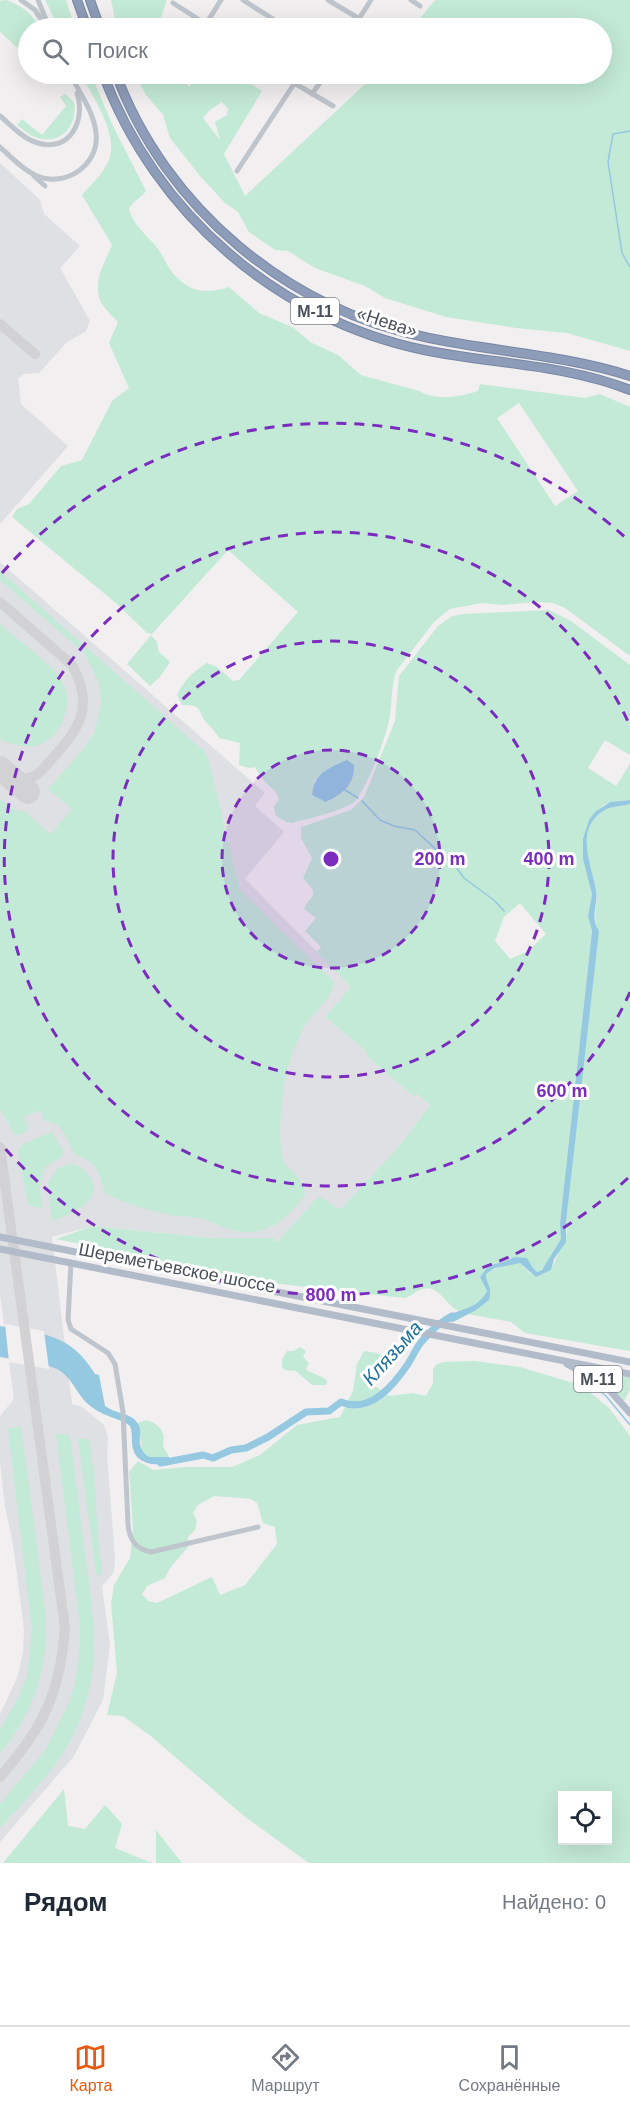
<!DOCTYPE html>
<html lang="ru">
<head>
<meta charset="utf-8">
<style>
	body { margin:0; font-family:Helvetica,sans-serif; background:#f2f2f3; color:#1f2937 }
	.controls { position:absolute; right:18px; bottom:18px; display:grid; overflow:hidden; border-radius:0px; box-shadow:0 6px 24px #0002 }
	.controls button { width:54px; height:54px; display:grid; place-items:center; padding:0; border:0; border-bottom:2px solid #e0e1e3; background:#fff; color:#1f2937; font:30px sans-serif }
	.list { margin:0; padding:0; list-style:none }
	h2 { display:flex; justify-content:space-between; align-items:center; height:78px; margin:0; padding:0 24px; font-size:26px }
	h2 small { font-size:20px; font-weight:400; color:#747a83 }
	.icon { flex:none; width:33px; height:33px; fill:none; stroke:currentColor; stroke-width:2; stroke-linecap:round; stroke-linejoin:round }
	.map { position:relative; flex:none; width:630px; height:1863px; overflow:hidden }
	.search { position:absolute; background:#fff; box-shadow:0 6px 24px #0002; left:18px; right:18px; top:18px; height:66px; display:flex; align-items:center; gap:15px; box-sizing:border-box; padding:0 21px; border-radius:33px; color:#747a83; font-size:22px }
	.sheet { height:162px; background:#fff }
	nav { display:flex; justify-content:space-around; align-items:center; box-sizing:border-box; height:84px; border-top:2px solid #e0e1e3; background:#fff; font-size:16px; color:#747a83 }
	nav a { display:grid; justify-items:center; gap:3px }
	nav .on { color:#ea580c }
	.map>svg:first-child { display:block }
</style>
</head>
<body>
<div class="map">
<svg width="630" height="1863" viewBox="0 0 630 1863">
	<rect width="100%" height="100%" fill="#f1efef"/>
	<!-- airport -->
	<g fill="#dee0e3">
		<path d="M0 163 40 200 44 214 80 246 60 268 90 321 86 331 66 343 39 373 24 374 18 378 21 404 68 446 0 524Z"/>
		<path d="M0 562 265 793 255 806 284 832 245 879 352 987 325 1017 365 1050 368 1057 414 1097 417 1094 430 1105 400 1145 342 1208H337L288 1231 276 1242 260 1239 213 1238 93 1226 52 1237 72 1404 82 1407 104 1425 108 1438 107 1456 115 1557 114 1572 102 1586 110 1645 103 1700 74 1756 0 1842V1714L18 1676 23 1652 24 1630 13 1544 5 1507 0 1462V1416L14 1399 0 1294Z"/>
	</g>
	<!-- green -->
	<g fill="#c3ead7" fill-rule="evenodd">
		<path d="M6 0C22 6 32 13 40 28H28V57L0 32V1Z"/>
		<path d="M45 0H66L75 28H59Z"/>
		<path d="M111 0H167L157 28H117Z"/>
		<path d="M435 0H630V351L567 333 516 328 446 317 385 298 365 286 315 268 288 251 275 250 249 232 238 212 225 203 200 176 170 138 163 115 146 95 135 74H181L189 87 198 74H211L222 81 226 74H236L262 91 224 154 245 196 376 74H602V28H412ZM222 102 228 109 227 115 215 122 220 140 203 118 210 110Z"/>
		<path d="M81 74H91L112 124 146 191C141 198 133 200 129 209 133 224 143 232 153 243 161 251 165 262 171 271 188 292 205 295 229 287L259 313 294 328 310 342 338 355 361 375 419 391C436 401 460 397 478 391L480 384 585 398 600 394 630 407V656L565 608 553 603 534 602 503 605 482 603 450 609 434 622 397 670C390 686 393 703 389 720 387 735 365 793 354 802 340 812 310 818 292 823L286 822 275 815 274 806 279 799C276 790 271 788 265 782 261 778 258 772 255 767L249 768 239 765 240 743 219 738C215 731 212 729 207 723 196 712 206 705 182 705L177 695C183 681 194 671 207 663L217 667 233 681 239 680 298 612 228 550 152 634 147 633 117 604 12 517 17 509 29 504 61 466 82 460 112 401 129 388 109 343 118 322C113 316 103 308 100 300 93 281 105 262 112 245L82 195C92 184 105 172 110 157 117 132 92 95 81 74ZM519 403 578 491 555 506 497 418ZM354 774C349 788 340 795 327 802L312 795 315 780Z"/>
		<path d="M65 94 74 102C78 121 65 143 42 139 32 138 25 131 17 125L22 119 42 135 66 106 60 97Z"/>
		<path d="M0 571 205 752 208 758 240 890 334 982C332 1001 313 1011 304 1027 297 1041 290 1059 286 1074 282 1089 278 1142 282 1157 286 1172 303 1173 305 1195 285 1223 263 1239 228 1229 221 1227 214 1222 207 1220 196 1216 182 1217 171 1215 148 1211 127 1203 105 1194 100 1173 98 1162 75 1155L63 1132 57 1125 44 1120 40 1110 24 1117 28 1128 24 1133 15 1135 0 1110V799L18 812 23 810 51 834 72 809 48 789 81 752 95 732 101 703 99 684 85 654 0 580Z"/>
		<path d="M549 610 571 621 630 665V755L605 740 588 768 616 786 630 764V800L610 802 602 806 583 839 592 894 588 916 592 931 560 1223C560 1228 562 1234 561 1239 559 1249 547 1269 537 1272L533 1268 527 1259 514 1257C498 1268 494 1258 480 1277L487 1291C481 1303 472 1308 459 1311 446 1306 439 1284 422 1289 415 1291 411 1297 404 1298L263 1282 56 1239 93 1226 213 1238H272L277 1242 319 1196 337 1208H342L400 1145 430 1105 417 1094 414 1097 368 1057 365 1050 325 1017 351 987 317 952 321 947 305 931 316 918 304 909 306 904 313 896V890L303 878 312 858 301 838V827L351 810 364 797 395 721 399 676 438 626 452 616 463 614ZM520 903 546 934 528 951 510 959 495 941 504 917Z"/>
		<path d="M0 624C16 638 56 667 64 685 74 707 60 739 36 746 24 748 10 744 0 739Z"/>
		<path d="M151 635 157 642 159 652 170 662 160 677 150 686 127 664Z"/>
		<path d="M630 804V1351L525 1333 511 1322 467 1314 489 1300 486 1274C494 1268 510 1263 520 1263L531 1274 551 1270 567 1233 566 1223 596 926C593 914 599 901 596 889 590 863 574 825 607 809 613 806 623 806 630 804Z"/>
		<path d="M52 1132 64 1153C60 1160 54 1160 48 1165 37 1175 40 1196 43 1209L28 1205 18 1151 23 1144Z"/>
		<path d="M71 1164C86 1166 101 1185 89 1200 81 1210 64 1217 52 1221L48 1182 58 1168Z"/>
		<path d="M300 1347 306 1351 303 1357 309 1363 306 1369 308 1371 324 1378 327 1381 326 1385H312L296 1371 285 1370 282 1367V1360L287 1351H294Z"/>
		<path d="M364 1351 378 1353 383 1358 372 1384 389 1396 413 1393 426 1396 433 1383V1369L437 1364 444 1362 475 1361 520 1367 570 1382 576 1381 609 1408 630 1436V1863H309L244 1816 152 1737 123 1716 107 1715 117 1673 111 1603 114 1585 130 1558 133 1529 129 1472 138 1461 153 1470 186 1467H232L260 1455 297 1425 340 1417 353 1391 357 1364ZM214 1496 251 1499 257 1503 263 1523 275 1527 277 1544 245 1585 220 1595 212 1577 157 1603 148 1601 142 1594 147 1586 165 1578 170 1568 188 1547V1537L195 1530 197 1521 193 1513 198 1505ZM562 1796H608V1840H562Z"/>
		<path d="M583 1368 630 1378V1389L624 1401 606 1382Z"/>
		<path d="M146 1420 154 1423 161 1429 164 1437 163 1446 169 1457H149L142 1450 138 1423Z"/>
		<path d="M21 1426 46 1616C48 1668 34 1714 0 1753V1729L15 1704 27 1676 32 1630 8 1429Z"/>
		<path d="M56 1434 70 1435C75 1474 80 1514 85 1553 94 1618 104 1678 71 1739 53 1773 25 1800 0 1828V1804L46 1749 66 1709 74 1688 78 1665 80 1641 79 1618Z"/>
		<path d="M78 1438 91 1440 90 1442 92 1462 94 1467 97 1523 102 1572 99 1577 96 1573Z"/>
		<path d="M64 1789 68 1826 85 1829 105 1805 122 1824 115 1848 152 1863H3Z"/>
		<path d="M156 1830 182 1863H156Z"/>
	</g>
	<!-- water -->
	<g fill="#95c8e1">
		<path d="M347 760 354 765C355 784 343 794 326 802L312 795C314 773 329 768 347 760Z"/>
		<path d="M630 800V804C623 806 613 806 607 809 573 826 591 863 596 890 599 904 589 917 599 931L566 1222V1242L554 1259 551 1270 536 1277 520 1263 495 1268 486 1274C486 1284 493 1287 489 1300L476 1310 453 1322 441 1320C458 1307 476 1312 487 1291L480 1277C492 1259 499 1267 514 1257L527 1258 533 1268 537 1272 542 1270 561 1239 560 1223 592 931 588 916 592 894 583 859V839L589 820 595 812 610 802Z"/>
		<path d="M0 1326C42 1333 71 1334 95 1374L99 1375 105 1406C114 1413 129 1413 136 1421 147 1433 131 1443 149 1457H169L170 1464C157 1465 138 1466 133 1449 131 1441 133 1433 130 1426 120 1418 105 1417 93 1408 79 1399 75 1383 63 1373 52 1363 16 1360 0 1357Z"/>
	</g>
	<!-- pier -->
	<path fill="#f1efef" d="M5 1324 44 1331 49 1369 9 1362Z"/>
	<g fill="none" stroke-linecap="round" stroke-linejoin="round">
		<!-- stream -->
		<g stroke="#95c8e1" stroke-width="1.5">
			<path d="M630 131 613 134 608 162 622 253 630 267"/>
			<path d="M345 790 358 798"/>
			<path d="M362 801 380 820 394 826 415 830 441 854 453 863 464 878 495 901 504 911"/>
			<path d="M587 1381 606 1396 630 1425"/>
		</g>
		<!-- river -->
		<path stroke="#95c8e1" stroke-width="7" d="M161 1463 203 1455 213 1458 231 1450 246 1448 268 1437 306 1412 329 1411 341 1402C370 1414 393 1386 408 1364 413 1356 417 1346 423 1340 430 1331 442 1321 452 1316"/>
		<!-- taxiway -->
		<g stroke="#d2d2d4" stroke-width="10">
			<path d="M0 324 35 354"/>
			<path d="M0 602 72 665C95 706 80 728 51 760 44 768 38 777 26 779 17 780 8 774 0 770"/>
			<path d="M0 1147 65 1628C60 1694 43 1728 0 1777"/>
		</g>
		<!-- runway -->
		<path stroke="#d2d2d4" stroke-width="24" d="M0 768 28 792"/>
		<!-- highway casing -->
		<g stroke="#7887a4" stroke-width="10">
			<g id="highway">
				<path d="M77 0 87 28"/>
				<path d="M90 0 100 28"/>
				<path d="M103 74C155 213 278 320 424 350 492 364 565 364 630 390"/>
				<path d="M116 74C165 207 289 311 429 338 496 352 565 355 630 376"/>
			</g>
		</g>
		<!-- minor -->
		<g stroke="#bfc5cc" stroke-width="5">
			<path d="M21 0 35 10 47 28"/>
			<path d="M38 0 49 27"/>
			<path d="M243 0 287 28"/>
			<path d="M328 0 375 28"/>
			<path d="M411 0 420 6"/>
			<path d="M173 3 212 28"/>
			<path d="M206 24 221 0"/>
			<path d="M353 28 371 0"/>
			<path d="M279 74 333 106"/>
			<path d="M370 74H371"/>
			<path d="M194 76 196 74"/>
			<path d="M312 94 326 74"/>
			<path d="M0 116C12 126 23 139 38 143 70 153 86 120 77 93"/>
			<path d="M0 147C11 157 23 170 37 176 65 188 100 165 96 133 94 112 79 92 70 74"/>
			<path d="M237 171 294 84"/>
			<path d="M34 176 45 186"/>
			<path d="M71 1262 68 1320 71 1329 108 1353 115 1364 123 1412 128 1524C129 1539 135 1549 151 1552L258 1527"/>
		</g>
		<!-- major -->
		<g stroke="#b2bbca" stroke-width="7">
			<path d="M0 1237 630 1362"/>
			<path d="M0 1249 630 1374"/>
			<path d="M567 1364 604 1384 630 1413"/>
		</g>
		<!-- highway -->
		<use href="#highway" stroke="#8d9cb8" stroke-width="8"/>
	</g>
	<!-- distance rings -->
	<circle cx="331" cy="859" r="109" fill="#7b2cbf" fill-opacity=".12"/>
	<g fill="none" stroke="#7b2cbf" stroke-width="3" stroke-dasharray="10 8">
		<circle cx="331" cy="859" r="109"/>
		<circle cx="331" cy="859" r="218"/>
		<path d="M630 992A327 327 0 1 1 630 726"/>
		<path d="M628 1178A436 436 0 0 1 2 1145M2 573A436 436 0 0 1 628 540"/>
	</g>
	<g text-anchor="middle" stroke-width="6" stroke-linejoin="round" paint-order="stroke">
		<!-- shield labels -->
		<g fill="#fff" stroke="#80848c" stroke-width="1.5">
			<rect x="291" y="298" width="48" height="26" rx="4.5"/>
			<rect x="574" y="1366" width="48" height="26" rx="4.5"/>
		</g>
		<g font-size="16" font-weight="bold" fill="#49505a">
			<text x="315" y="317">М-11</text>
			<text x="598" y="1385">М-11</text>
		</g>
		<!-- street labels -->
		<g font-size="18" fill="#49505a" stroke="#fff">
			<text transform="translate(387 322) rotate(18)" y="6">«Нева»</text>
			<text transform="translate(177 1268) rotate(11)" y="6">Шереметьевское шоссе</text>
		</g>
		<!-- water labels -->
		<g font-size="20" font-style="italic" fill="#1d7099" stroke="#fff">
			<text transform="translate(392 1353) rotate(-48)" y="7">Клязьма</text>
		</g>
	</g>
	<circle cx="331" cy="859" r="9" fill="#7b2cbf" stroke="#fff" stroke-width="3"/>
	<g font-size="18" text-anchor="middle" font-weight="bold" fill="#7b2cbf" stroke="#fff" stroke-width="6" stroke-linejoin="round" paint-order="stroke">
		<text x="440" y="865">200 m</text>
		<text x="549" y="865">400 m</text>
		<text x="562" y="1097">600 m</text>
		<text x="331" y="1301">800 m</text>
	</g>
</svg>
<div class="controls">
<button><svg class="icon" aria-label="locate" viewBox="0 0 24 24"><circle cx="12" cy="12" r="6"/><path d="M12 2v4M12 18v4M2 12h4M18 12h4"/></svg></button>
</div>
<div class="search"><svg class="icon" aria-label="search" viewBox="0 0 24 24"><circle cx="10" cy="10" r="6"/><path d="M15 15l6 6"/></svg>Поиск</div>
</div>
<section class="sheet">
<h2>Рядом<small>Найдено: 0</small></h2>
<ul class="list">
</ul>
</section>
<nav>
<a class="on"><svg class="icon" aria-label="map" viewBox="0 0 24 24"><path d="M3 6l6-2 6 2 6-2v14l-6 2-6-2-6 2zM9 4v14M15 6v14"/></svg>Карта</a>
<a><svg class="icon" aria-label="directions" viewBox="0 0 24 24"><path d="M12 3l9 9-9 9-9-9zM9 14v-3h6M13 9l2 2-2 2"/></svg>Маршрут</a>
<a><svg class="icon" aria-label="saved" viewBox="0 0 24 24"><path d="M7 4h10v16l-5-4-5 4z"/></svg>Сохранённые</a>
</nav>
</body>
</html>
